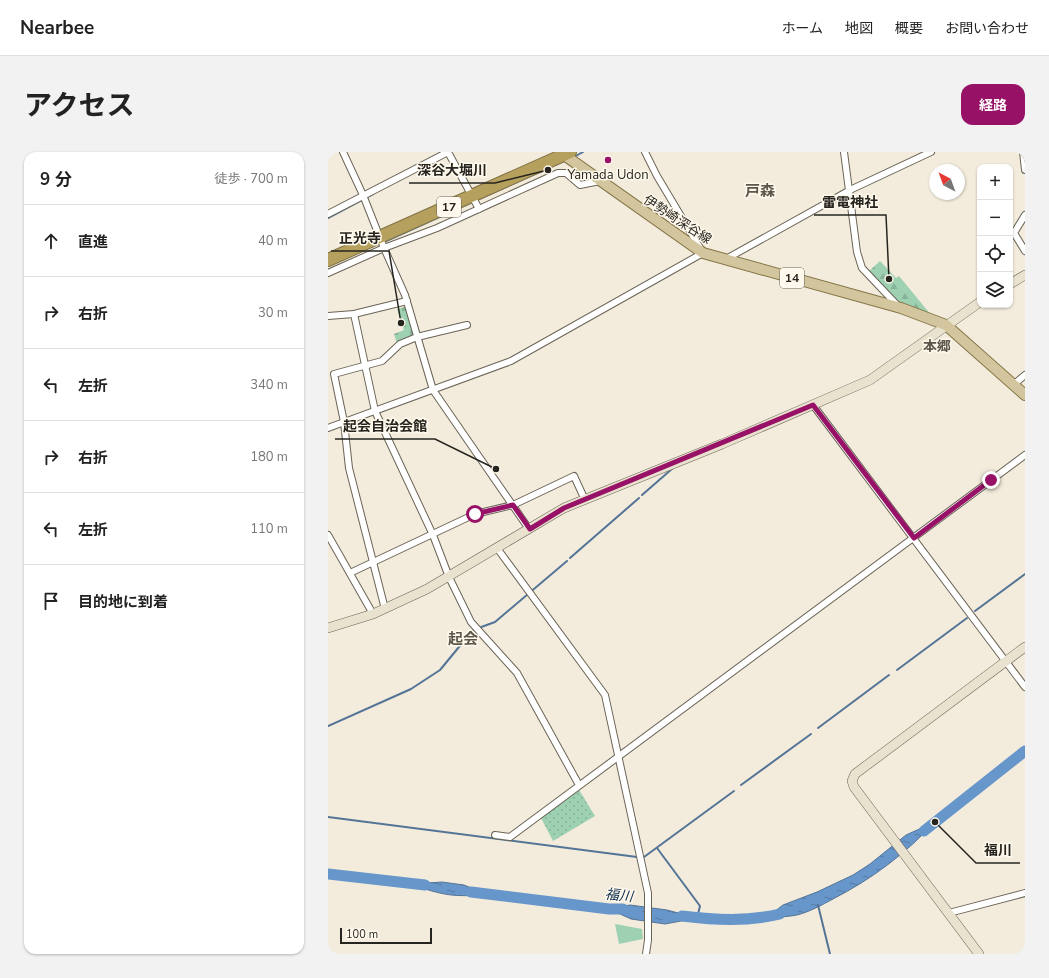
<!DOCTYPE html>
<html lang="ja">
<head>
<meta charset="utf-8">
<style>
	body { margin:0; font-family:"Nunito Sans","Noto Sans JP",sans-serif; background:#f2f2f2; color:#222 }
	.controls { position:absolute; right:12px; top:12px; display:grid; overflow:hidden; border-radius:8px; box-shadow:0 1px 3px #0004 }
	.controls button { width:36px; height:36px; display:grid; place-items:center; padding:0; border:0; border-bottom:1px solid #e0e0e0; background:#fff; color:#222; font:20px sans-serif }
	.compass { position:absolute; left:601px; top:12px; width:36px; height:36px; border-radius:50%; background:#fff; box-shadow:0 1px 3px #0004; rotate:319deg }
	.scale { position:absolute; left:12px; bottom:10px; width:92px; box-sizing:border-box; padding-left:4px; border:2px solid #26241e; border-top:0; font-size:11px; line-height:14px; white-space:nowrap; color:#26241e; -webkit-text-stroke:3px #fff9ed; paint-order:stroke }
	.stop { position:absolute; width:12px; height:12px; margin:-9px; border:3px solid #971167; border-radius:50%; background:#fff }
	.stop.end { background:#971167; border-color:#fff; box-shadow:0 1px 4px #0008 }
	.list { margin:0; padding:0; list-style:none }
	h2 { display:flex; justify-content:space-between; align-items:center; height:52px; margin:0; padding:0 16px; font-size:17px }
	h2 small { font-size:13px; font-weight:400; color:#767676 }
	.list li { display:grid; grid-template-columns:26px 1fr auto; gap:12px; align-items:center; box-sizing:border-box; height:72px; padding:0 16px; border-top:1px solid #e0e0e0 }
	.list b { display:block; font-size:15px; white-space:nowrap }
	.list em { font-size:13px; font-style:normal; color:#767676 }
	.icon { flex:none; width:22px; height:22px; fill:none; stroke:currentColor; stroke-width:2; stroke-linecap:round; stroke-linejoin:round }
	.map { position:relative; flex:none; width:697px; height:802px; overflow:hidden; border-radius:12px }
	header { display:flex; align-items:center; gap:24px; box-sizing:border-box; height:56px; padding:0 20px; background:#fff; border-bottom:1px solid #e0e0e0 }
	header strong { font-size:19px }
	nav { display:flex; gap:22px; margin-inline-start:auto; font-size:14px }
	.intro { display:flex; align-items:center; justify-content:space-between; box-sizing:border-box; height:96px; padding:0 24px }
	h1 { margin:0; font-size:28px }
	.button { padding:10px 18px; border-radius:12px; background:#971167; color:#fff; font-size:14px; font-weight:700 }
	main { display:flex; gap:24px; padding:0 24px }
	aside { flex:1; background:#fff; border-radius:12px; box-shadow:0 1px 3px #0004 }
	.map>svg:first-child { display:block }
</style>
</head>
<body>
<header>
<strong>Nearbee</strong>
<nav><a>ホーム</a><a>地図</a><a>概要</a><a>お問い合わせ</a></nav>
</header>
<div class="intro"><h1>アクセス</h1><a class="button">経路</a></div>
<main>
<aside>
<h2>9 分<small>徒歩 · 700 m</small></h2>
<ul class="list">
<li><svg class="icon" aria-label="ahead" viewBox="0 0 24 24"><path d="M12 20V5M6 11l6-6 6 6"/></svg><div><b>直進</b></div><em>40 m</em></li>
<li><svg class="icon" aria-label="right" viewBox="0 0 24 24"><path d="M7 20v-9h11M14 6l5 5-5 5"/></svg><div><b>右折</b></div><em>30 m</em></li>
<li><svg class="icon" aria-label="left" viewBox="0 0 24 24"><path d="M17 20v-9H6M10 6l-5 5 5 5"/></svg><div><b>左折</b></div><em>340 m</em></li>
<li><svg class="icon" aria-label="right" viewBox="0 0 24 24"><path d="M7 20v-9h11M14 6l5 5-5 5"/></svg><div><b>右折</b></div><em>180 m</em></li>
<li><svg class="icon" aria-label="left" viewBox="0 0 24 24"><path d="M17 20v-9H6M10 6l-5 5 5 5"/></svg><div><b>左折</b></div><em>110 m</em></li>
<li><svg class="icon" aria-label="arrive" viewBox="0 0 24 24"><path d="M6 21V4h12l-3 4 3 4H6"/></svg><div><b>目的地に到着</b></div></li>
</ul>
</aside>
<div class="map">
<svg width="697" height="802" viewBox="0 0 697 802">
	<defs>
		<pattern id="grass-dots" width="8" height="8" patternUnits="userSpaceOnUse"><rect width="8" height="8" fill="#9dd1b1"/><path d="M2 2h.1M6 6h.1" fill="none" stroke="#87b398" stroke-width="1.8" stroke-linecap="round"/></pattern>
		<pattern id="forest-firs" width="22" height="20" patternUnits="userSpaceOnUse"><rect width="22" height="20" fill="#9dd1b1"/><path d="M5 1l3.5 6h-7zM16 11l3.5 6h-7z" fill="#87b398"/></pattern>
		<pattern id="cemetery-stones" width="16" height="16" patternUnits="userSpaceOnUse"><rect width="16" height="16" fill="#9dd1b1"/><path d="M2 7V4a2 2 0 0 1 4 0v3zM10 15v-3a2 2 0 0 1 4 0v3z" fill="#87b398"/></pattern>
		<pattern id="water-ripples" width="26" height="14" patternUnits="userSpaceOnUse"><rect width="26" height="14" fill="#6796cb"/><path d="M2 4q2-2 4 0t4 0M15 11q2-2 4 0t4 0" fill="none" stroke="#557aa4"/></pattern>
	</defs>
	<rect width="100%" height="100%" fill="#f3ecdc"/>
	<!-- grass -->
	<path fill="url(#grass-dots)" d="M250 636 267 664 225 689 212 664Z"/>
	<!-- forest -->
	<path fill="url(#forest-firs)" d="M552 109 568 126 571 124 608 169 573 156 539 121Z"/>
	<!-- cemetery -->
	<path fill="url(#cemetery-stones)" d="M81 154 89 185 70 195 66 182 76 178 69 157Z"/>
	<!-- park -->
	<path fill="#9dd1b1" d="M287 772 314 777 315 787 291 792Z"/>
	<!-- water -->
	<g fill="url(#water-ripples)" stroke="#547497">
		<path d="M607 670C577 702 544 727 505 747 494 753 481 760 469 763 459 765 448 765 438 766L455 753 489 740 525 723 542 712 578 683Z"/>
		<path d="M114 730 136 733 158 742C127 746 113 743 83 732Z"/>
		<path d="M302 753 339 758 369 766 337 772 303 767 281 757Z"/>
	</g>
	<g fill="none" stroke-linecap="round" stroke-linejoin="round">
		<!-- stream -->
		<g stroke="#547497" stroke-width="2">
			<path d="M246 5 255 0"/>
			<path d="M0 66 45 42"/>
			<path d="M56 90 238 8"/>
			<path d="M314 343 345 316"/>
			<path d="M242 406 311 346"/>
			<path d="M647 459 697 422"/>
			<path d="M569 518 639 466"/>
			<path d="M0 574 83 537 112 518 145 478 167 470 239 409"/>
			<path d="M490 576 561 523"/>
			<path d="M413 633 483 582"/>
			<path d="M0 665 309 705"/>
			<path d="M329 696 372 754 369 766"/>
			<path d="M316 705 406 639"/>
			<path d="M490 753 502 802"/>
		</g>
		<!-- river -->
		<g stroke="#6796cb" stroke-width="11">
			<path d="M596 679 697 599"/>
			<path d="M0 722 97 733"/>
			<path d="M143 740 281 757H295"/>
			<path d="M354 764C387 768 419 770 452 762"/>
		</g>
		<!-- street casing -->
		<g stroke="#6a6457" stroke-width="8">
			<g id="street">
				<path d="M15 0 35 43 56 96 77 143 105 238 201 377"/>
				<path d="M516 0 529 100 534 116 570 154"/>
				<path d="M695 0 697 18"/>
				<path d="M0 62 120 0 151 57"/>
				<path d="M697 63 686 81 697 99"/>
				<path d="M398 107 522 38 603 0"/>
				<path d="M0 121 56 96 109 76 230 21H238L252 33 272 29"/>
				<path d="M26 162 47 259 105 383 121 425 143 470 189 521 251 633"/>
				<path d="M0 164 26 162 79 149"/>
				<path d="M685 233 697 223"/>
				<path d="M485 253 697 535"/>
				<path d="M0 276 183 209 375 101 329 24 317 0"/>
				<path d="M0 383 45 462"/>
				<path d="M169 396 277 543 320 741V788L318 802"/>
				<path d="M22 421 147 362 185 353 246 324 257 348"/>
				<path d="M57 457 21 316 16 270 6 222 54 209 72 192 89 185 139 173"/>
				<path d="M167 683 182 685 697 303"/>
				<path d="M621 761 697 741"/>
			</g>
		</g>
		<!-- secondary casing -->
		<g stroke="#6a6457" stroke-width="10">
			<g id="secondary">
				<path d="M682 132 697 123"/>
				<path d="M0 476 45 462 99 437 236 356 394 292 542 228 652 150"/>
				<path d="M651 802 526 635 524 629 527 622 697 495"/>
			</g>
		</g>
		<!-- primary casing -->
		<g stroke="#847547" stroke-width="12">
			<path id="primary" d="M232 0 375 101 573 156 618 173 697 243"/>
		</g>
		<!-- highway casing -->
		<g stroke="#847547" stroke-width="14">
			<path id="highway" d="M0 108 242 0"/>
		</g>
		<!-- street -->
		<use href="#street" stroke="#fff" stroke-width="6"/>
		<!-- secondary -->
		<use href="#secondary" stroke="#e9e2ce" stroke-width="9"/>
		<!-- primary -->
		<use href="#primary" stroke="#d3c69e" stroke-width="10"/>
		<!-- highway -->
		<use href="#highway" stroke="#b6a05d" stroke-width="12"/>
	</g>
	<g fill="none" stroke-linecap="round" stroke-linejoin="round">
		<!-- route -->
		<path stroke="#971167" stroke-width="5" d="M147 362 185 353 202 377 236 356 485 253 586 386 663 328"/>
	</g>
	<!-- markers -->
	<circle fill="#971167" stroke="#fff9ed" stroke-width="1.5" cx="280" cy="8" r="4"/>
	<g text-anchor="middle" stroke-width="3" stroke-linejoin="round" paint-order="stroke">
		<!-- shield labels -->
		<g fill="#fff9ed" stroke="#67645c" stroke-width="1">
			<rect x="109" y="45" width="24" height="20" rx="3"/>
			<rect x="452" y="116" width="24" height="20" rx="3"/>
		</g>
		<g font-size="12" font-weight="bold" fill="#26241e">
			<text x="121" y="59">17</text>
			<text x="464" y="130">14</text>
		</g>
		<!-- poi labels -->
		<g font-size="13" fill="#26241e" stroke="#fff9ed">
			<text x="280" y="27">Yamada Udon</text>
		</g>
		<!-- street labels -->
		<g font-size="13" fill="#26241e" stroke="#fff9ed">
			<text transform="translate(350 67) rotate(33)" y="5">伊勢崎深谷線</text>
		</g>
		<!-- neighbourhood labels -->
		<g font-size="14" font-weight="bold" fill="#5c5649" stroke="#fff9ed">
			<text x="609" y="199">本郷</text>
		</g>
		<!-- water labels -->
		<g font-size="14" font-style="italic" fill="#092c4e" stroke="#fff9ed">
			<text transform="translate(291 743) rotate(6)" y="5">福川</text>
		</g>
		<!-- quarter labels -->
		<g font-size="15" font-weight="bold" fill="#5c5649" stroke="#fff9ed">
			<text x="432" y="44">戸森</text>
			<text x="135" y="492">起会</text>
		</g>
	</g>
	<!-- callouts -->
	<path fill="none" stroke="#26241e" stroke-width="1.5" d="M220 18L167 31H81M561 127L558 63H486M73 171L61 99H3M168 317L107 287H7M607 670L648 711H692"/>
	<g fill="#26241e" stroke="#fff9ed" stroke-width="1.5">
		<circle cx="220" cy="18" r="4"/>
		<circle cx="561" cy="127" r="4"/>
		<circle cx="73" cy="171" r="4"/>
		<circle cx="168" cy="317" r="4"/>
		<circle cx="607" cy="670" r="4"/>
	</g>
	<g font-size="14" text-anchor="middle" font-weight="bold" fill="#26241e" stroke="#fff9ed" stroke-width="3" stroke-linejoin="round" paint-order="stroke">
		<text x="124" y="23">深谷大堀川</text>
		<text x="522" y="55">雷電神社</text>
		<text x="32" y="91">正光寺</text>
		<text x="57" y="279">起会自治会館</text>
		<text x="670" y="703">福川</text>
	</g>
</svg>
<div class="controls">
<button>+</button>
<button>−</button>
<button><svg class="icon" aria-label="locate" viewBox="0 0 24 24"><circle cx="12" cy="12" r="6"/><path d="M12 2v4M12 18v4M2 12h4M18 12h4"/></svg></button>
<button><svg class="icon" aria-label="layers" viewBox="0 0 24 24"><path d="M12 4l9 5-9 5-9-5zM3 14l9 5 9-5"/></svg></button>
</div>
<svg class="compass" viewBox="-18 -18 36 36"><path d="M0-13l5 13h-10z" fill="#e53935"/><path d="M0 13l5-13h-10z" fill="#767676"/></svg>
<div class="scale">100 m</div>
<div class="stop" style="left:147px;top:362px"></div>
<div class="stop end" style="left:663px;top:328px"></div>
</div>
</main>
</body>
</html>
